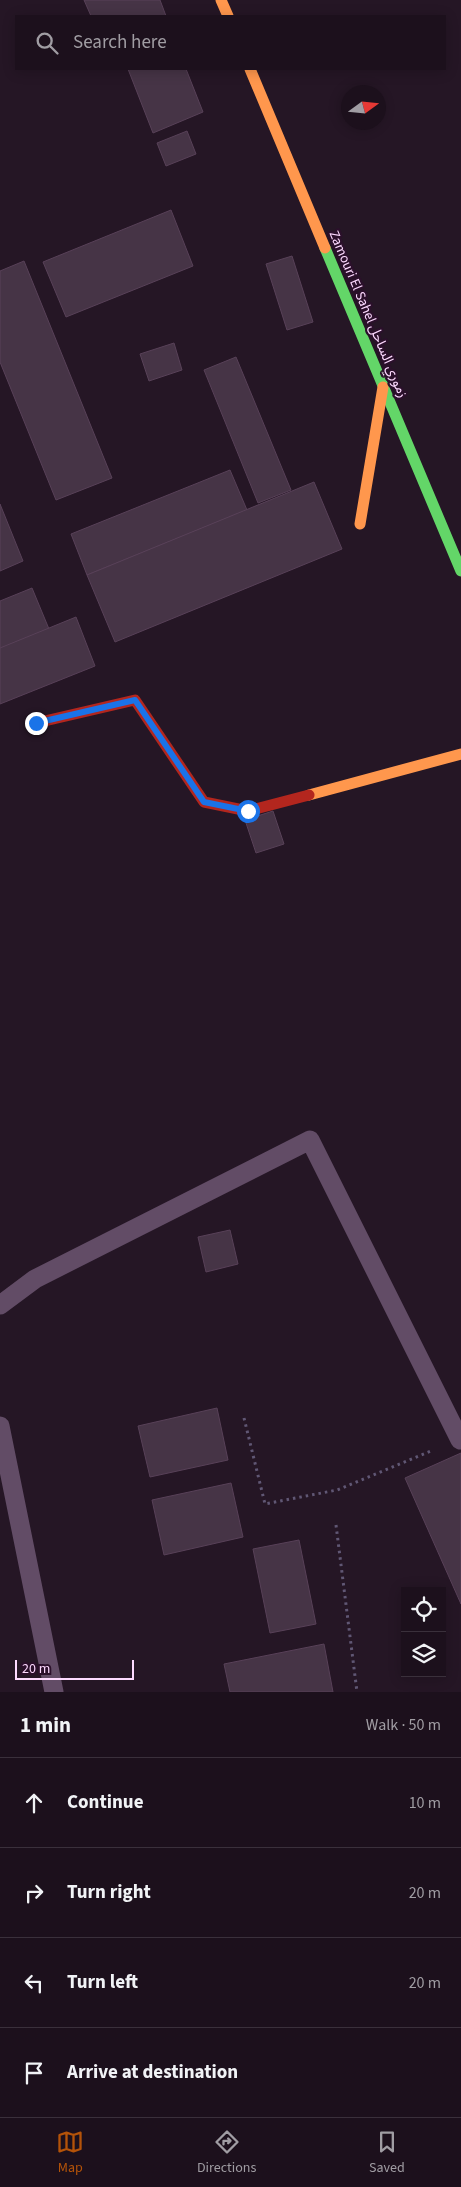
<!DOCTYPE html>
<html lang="en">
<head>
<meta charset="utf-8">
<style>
	body { margin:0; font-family:"Source Sans 3","Noto Sans Arabic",sans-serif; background:#291e29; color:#f1f3f6 }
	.controls { position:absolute; right:15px; bottom:15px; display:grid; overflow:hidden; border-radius:0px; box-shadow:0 2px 12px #0003 }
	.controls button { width:45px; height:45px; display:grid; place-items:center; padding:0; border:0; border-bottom:1px solid #3a303b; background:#1c101c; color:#f1f3f6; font:25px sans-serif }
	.compass { position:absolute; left:341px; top:85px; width:45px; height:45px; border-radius:50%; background:#1c101c; box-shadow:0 2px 12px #0003; rotate:75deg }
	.scale { position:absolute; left:15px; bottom:12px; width:119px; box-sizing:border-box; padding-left:5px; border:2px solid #fddaff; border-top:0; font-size:14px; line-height:18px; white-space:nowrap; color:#fddaff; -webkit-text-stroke:4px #2b102b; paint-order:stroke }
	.stop { position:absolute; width:15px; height:15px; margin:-11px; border:4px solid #1a73e8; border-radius:50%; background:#fff }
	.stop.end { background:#1a73e8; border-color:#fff; box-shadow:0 1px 5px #0008 }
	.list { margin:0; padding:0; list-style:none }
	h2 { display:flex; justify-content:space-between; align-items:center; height:65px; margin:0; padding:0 20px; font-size:21px }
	h2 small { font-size:16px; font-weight:400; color:#a09da3 }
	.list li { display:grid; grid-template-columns:32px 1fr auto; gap:15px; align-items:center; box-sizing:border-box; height:90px; padding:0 20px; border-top:1px solid #3a303b }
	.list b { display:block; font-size:19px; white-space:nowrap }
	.list em { font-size:16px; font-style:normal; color:#a09da3 }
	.icon { flex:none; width:28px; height:28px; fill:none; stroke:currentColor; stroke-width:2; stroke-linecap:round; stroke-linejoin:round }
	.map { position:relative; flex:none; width:461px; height:1692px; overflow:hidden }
	.search { position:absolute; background:#1c101c; box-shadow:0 2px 12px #0003; left:15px; right:15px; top:15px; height:55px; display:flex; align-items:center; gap:12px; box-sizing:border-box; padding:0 18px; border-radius:0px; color:#a09da3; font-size:19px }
	.sheet { height:425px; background:#1c101c }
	nav { display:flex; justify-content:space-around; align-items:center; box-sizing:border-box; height:70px; border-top:1px solid #3a303b; background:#1c101c; font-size:14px; color:#a09da3 }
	nav a { display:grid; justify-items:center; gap:2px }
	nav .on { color:#b45309 }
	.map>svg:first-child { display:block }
</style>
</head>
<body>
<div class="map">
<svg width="461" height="1692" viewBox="0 0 461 1692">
	<rect width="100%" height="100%" fill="#251625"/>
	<!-- building -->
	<g fill="#463446" stroke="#584158">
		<path d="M84 0H160L166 16H91Z"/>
		<path d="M128 69H186L203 112 153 133Z"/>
		<path d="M187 131 196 154 166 166 157 143Z"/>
		<path d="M171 210 193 266 66 317 43 262Z"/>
		<path d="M292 256 313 322 287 330 266 264Z"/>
		<path d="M24 261 112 478 56 500 0 362V271Z"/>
		<path d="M174 343 182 370 149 381 140 354Z"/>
		<path d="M236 357 291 490 258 503 204 370Z"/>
		<path d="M230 470 247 510 87 575 71 534Z"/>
		<path d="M314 482 342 549 115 642 87 575Z"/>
		<path d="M0 504 23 561 0 571Z"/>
		<path d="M32 588 49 629 0 649V601Z"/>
		<path d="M76 617 95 666 0 704V648Z"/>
		<path d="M273 811 284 844 256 853 245 820Z"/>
		<path d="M230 1230 238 1264 206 1272 198 1237Z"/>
		<path d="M217 1408 228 1460 150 1477 138 1426Z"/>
		<path d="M461 1453V1604L405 1478Z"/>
		<path d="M231 1483 243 1537 164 1555 152 1500Z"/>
		<path d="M299 1540 316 1624 270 1633 253 1549Z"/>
		<path d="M324 1644 333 1692H230L224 1664Z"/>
	</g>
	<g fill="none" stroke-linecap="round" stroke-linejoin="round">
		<!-- path -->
		<g stroke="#605774" stroke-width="3" stroke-dasharray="2.5 4" stroke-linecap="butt">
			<path d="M244 1418 265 1504 337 1490 431 1451"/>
			<path d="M336 1525 357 1692"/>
		</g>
		<!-- lane -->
		<g stroke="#624c66" stroke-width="19">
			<path d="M0 1305 35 1279 310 1140 460 1440 461 1439"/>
			<path d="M0 1426 54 1692"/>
		</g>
		<!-- fast -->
		<path stroke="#63d668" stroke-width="11" d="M325 248 461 571"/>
		<!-- slow -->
		<g stroke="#ff974d" stroke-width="11">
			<path d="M221 0 228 16"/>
			<path d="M250 69 325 248"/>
			<path d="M360 524 383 387"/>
			<path d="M309 795 461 754"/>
		</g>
		<!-- jam -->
		<path stroke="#b3261e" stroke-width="11" d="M36 723 135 700 204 802 248 811 309 795"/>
	</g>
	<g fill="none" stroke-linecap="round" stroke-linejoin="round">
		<!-- route -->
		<path stroke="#1a73e8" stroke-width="6" d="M36 723 135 700 204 802 248 811"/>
	</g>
	<g text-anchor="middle" stroke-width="4.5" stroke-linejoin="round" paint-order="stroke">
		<!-- street labels -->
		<g font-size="14" fill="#fddaff" stroke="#2b102b">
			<text transform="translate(369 314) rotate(67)" y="5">Zamouri El Sahel زموري الساحل</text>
		</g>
	</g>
</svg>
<div class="controls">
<button><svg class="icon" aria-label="locate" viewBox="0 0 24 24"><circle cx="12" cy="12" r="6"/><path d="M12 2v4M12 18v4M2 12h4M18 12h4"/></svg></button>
<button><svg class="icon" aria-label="layers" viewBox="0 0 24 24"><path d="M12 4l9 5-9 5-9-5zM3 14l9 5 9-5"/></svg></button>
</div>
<svg class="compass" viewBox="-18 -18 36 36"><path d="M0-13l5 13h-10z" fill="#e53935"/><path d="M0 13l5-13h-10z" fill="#a09da3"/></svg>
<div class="scale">20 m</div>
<div class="stop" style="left:248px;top:811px"></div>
<div class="stop end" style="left:36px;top:723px"></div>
<div class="search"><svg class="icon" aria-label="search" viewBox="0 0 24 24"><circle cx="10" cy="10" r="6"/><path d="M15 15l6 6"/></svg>Search here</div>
</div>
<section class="sheet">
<h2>1 min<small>Walk · 50 m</small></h2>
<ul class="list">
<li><svg class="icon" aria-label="ahead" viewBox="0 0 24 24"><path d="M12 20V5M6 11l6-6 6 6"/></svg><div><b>Continue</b></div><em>10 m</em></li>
<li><svg class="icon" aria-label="right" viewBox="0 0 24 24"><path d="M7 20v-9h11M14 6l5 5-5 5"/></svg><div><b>Turn right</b></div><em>20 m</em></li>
<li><svg class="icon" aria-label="left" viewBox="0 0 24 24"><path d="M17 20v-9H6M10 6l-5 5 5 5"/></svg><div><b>Turn left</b></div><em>20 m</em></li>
<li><svg class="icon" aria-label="arrive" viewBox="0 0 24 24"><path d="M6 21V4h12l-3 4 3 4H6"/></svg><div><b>Arrive at destination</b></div></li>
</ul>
</section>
<nav>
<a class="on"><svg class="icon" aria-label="map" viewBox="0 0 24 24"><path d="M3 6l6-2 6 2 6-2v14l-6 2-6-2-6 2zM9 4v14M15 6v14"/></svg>Map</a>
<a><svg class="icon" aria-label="directions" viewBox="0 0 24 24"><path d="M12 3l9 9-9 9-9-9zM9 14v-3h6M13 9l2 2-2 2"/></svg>Directions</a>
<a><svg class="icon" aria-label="saved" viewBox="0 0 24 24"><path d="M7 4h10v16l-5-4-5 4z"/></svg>Saved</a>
</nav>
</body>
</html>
